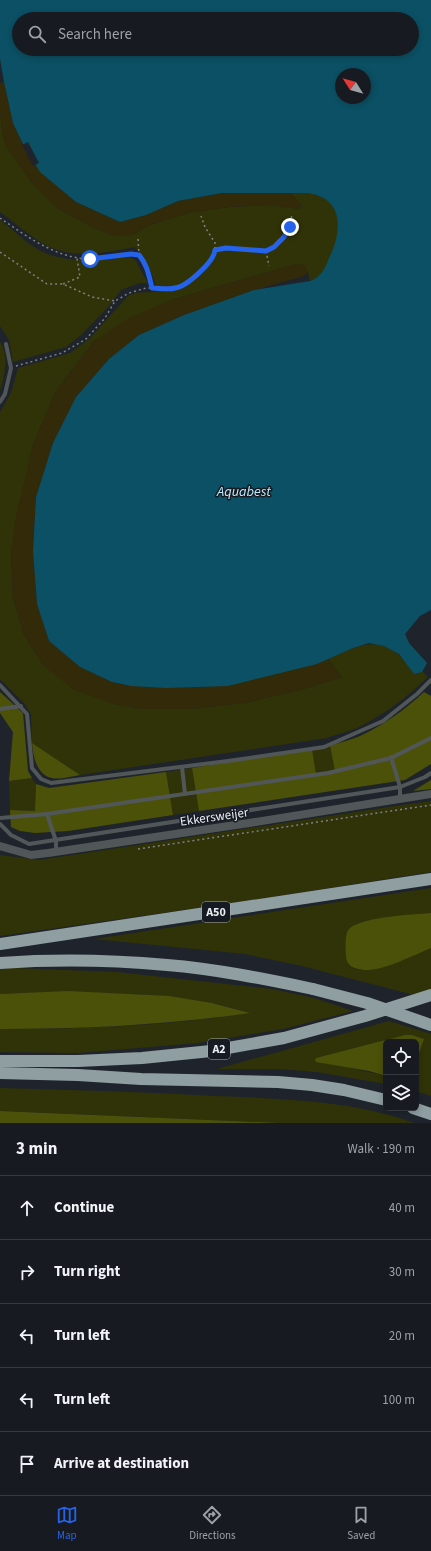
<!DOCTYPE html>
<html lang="en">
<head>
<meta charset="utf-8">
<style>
	body { margin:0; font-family:"Source Sans 3",sans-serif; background:#20242a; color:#f1f3f6 }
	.controls { position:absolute; right:12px; bottom:12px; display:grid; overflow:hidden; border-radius:6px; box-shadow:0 2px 6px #0003 }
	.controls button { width:36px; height:36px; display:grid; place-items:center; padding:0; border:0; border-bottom:1px solid #36393f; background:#171b21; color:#f1f3f6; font:20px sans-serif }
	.compass { position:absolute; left:335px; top:68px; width:36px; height:36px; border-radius:50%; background:#171b21; box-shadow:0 2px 6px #0003; rotate:307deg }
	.stop { position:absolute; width:12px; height:12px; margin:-9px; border:3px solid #2563eb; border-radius:50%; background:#fff }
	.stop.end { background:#2563eb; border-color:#fff; box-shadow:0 1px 4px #0008 }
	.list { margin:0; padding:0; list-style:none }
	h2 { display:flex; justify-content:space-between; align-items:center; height:52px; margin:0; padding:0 16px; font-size:17px }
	h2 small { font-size:13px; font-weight:400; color:#9ea1a5 }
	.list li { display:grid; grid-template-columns:26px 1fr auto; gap:12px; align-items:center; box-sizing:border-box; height:64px; padding:0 16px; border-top:1px solid #36393f }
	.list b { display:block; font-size:15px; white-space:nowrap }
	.list em { font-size:13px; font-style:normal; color:#9ea1a5 }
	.icon { flex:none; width:22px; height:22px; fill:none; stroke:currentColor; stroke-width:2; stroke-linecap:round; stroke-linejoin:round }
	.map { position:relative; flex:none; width:431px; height:1123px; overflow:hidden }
	.search { position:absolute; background:#171b21; box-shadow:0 2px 6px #0003; left:12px; right:12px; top:12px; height:44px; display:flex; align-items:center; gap:10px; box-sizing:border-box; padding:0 14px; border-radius:22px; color:#9ea1a5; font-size:15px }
	.sheet { height:372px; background:#171b21 }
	nav { display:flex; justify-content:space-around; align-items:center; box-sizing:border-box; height:56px; border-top:1px solid #36393f; background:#171b21; font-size:11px; color:#9ea1a5 }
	nav a { display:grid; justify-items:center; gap:2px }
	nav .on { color:#2563eb }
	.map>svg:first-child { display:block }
</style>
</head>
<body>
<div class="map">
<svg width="431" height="1123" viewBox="0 0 431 1123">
	<rect width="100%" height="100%" fill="#1f242c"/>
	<!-- green -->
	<g fill="#303307">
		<path d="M0 112 4 141 8 149 33 184 57 208 92 227 115 236 135 234 147 226 188 213 229 207 269 205 300 209 301 205 291 193C299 193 308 192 316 195 346 204 340 237 330 258 325 269 321 277 310 281 307 268 307 264 293 265L171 300 93 342 56 391 33 445 11 552 13 598 24 635 44 666 114 704 144 709H190L244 703 300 690 342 677 328 659C353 648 374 635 398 654 404 659 409 668 414 674L422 671 428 677C407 697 385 714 359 727 349 732 337 734 327 738L80 775 32 743 31 714 24 703 0 679V412L11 393 18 368 70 353 89 339 128 296C139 290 146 294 157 291 155 279 145 254 134 247 104 253 70 260 42 243 27 234 14 222 0 212Z"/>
		<path d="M0 220C12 229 26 243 39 250 68 265 99 260 130 257L135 260 148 283H139L121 290 109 306 81 335 66 347 13 362 9 340 0 326Z"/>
		<path d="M0 342C10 357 4 376 0 391Z"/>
		<path d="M330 746 336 770 316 775 312 749Z"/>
		<path d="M192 768 199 811 173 815 166 772Z"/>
		<path d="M32 778 36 784 35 811 10 810 9 781Z"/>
		<path d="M431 801V872L226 904 0 936V855L39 860 395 806Z"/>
		<path d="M431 888V913L369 920 346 953C347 957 347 962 349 965 365 981 413 955 431 948V990L414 995 302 966 245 954 94 939Z"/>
		<path d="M13 968 117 972 272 989 314 998 353 1011 283 1029 198 1043 78 1053 0 1052V1029C83 1029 166 1026 249 1013 210 1000 169 996 128 994 85 992 43 992 0 994V969Z"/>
		<path d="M389 1021 431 1034V1096L416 1091V1062L424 1039 412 1035 316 1058 315 1060 386 1076V1084L317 1072 278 1069H217Z"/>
		<path d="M0 1088C72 1090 144 1092 216 1096 281 1099 353 1100 414 1123H281L0 1111Z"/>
	</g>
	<!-- forest -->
	<g fill="#4c5109">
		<path d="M0 692 23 713 28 771 32 778 9 781 13 732 0 713Z"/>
		<path d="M424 692 431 696V764L405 780 199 811 192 768 312 749 316 774 335 770 330 746C340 742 352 740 362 735 385 724 406 709 424 692Z"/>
		<path d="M32 743 80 775C72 776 61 780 52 778 37 775 33 757 32 743Z"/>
		<path d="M166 772 173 815 68 831 35 833 20 831 11 827 10 810 35 811 36 784 49 788Z"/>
		<path d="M431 780V789L413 791Z"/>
		<path d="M431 913V948C414 955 385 970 368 970 362 970 351 969 348 963 345 959 345 938 347 933 348 929 352 926 355 925 375 916 409 915 431 913Z"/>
		<path d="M68 991 169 996 212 1003 250 1013C167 1025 84 1029 0 1029V994Z"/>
		<path d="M405 1035H412L424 1039 416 1062V1042H386V1076L369 1071 316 1062 315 1060 316 1058Z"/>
		<path d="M0 1111 281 1123H0Z"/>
	</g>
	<!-- sand -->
	<g fill="#322a09">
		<path d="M4 82 13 123 23 144 76 202 120 222 146 215 178 201 222 193H291L301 205 300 209 269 205 229 207 188 213 147 226 135 234 128 236H115L92 227 57 208 33 184 8 149 4 141 0 112V83Z"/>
		<path d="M301 264 305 266 308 271 304 276 254 290 184 315 139 335 109 359 76 397 53 443 36 497 33 551 37 604 49 641 80 667 112 682 131 686 317 664 328 659 342 677 300 690 244 703 190 709H144L114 704 74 690 44 666 24 635 13 598 11 552 16 516 33 445 56 391 93 342 129 318 171 300 293 265Z"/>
	</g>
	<!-- water -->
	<path fill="#0b5064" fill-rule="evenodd" d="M0 0H431V610L420 616 405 634 409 643 427 663 422 672 414 674 399 654 384 646 369 643 353 648 317 664 228 686 166 688 131 686 112 682 80 667 49 641 37 604 33 551 36 497 53 443 76 397 109 359 139 335 184 315 254 290 310 281C321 277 325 269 329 258 342 232 345 198 307 193H222L178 201 146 215 120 222 76 202 40 172 23 144 13 123 4 82 0 59ZM19 19H412V49H19ZM341 74H365V98H341Z"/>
	<!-- pier -->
	<path fill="#1f242c" d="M28 142 39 163 33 166 22 145Z"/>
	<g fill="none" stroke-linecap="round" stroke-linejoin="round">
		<!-- path -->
		<g stroke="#7c8187" stroke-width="1.5" stroke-dasharray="2 3" stroke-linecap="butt">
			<path d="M0 218C26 236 56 258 89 259 106 260 122 253 139 255 147 264 149 276 152 288"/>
			<path d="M138 239 139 255"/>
			<path d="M215 250 226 248 266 251 274 247 284 237 290 227 292 214"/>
			<path d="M266 251 269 266"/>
			<path d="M0 252 47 284H63L92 297 115 301"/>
			<path d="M63 284 80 277 77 258"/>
			<path d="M16 366 62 353 86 339 105 318 115 301 129 293 146 288H176L197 275 215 255V243L205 227 201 216"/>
			<path d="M138 849 431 805"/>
		</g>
		<!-- lane -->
		<g stroke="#515758" stroke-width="4">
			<path d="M0 402 5 394 11 368 6 344"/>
			<path d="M0 685 27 714 32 768 41 779 51 783 228 761 324 747 383 721 417 694 431 680"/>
			<path d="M0 709 21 706"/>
			<path d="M391 757 400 787V799"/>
			<path d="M182 767 185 794"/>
			<path d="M0 818 47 814"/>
			<path d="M0 824 11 835 29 844 400 787 425 777 431 773"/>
			<path d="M56 852V841L47 814 328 773 391 758 431 738"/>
		</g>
		<!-- street -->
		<path stroke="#515758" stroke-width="8" d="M0 846 31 855 48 853 249 823 431 794"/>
		<!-- highway -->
		<g stroke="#8f9ea0" stroke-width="12">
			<path d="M0 944 431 879"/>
			<path d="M0 963C55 959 112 960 167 965 216 969 265 979 313 989"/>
			<path d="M0 1061H78L142 1058 211 1051 284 1038 365 1016 431 995"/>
			<path d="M0 1073 78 1075 141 1079 278 1082 312 1085 344 1090 386 1100"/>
			<path d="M413 1108 431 1114"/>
		</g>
		<!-- highway-bridge -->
		<path stroke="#8f9ea0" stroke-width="12" d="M313 989 367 1003 431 1025"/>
	</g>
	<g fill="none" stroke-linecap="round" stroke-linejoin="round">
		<!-- route -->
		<path stroke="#2563eb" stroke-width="5" d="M90 259 131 254 139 255C147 264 149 276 152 288 159 288 168 290 175 288 186 287 214 262 215 250L226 248 266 251 274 247 284 237 290 227"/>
	</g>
	<g text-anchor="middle" stroke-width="3" stroke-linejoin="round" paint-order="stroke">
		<!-- shield labels -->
		<g fill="#161a22" stroke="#aaaeb4" stroke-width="1">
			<rect x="202" y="902" width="28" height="20" rx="3"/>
			<rect x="208" y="1039" width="22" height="20" rx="3"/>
		</g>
		<g font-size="12" font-weight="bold" fill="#eaeef3">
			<text x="216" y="916">A50</text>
			<text x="219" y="1053">A2</text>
		</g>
		<!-- street labels -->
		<g font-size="13" fill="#eaeef3" stroke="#161a22">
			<text transform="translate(214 816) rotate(-8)" y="5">Ekkersweijer</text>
		</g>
		<!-- water labels -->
		<g font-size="14" font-style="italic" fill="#c0e9f9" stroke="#161a22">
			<text x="244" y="496">Aquabest</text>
		</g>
	</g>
</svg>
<div class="controls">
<button><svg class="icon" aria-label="locate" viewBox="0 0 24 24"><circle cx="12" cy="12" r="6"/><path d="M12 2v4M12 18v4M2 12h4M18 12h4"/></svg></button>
<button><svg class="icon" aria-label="layers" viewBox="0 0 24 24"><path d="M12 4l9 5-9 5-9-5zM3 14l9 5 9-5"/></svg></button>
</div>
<svg class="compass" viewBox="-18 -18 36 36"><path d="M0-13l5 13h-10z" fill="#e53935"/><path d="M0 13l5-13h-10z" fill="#9ea1a5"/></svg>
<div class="stop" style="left:90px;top:259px"></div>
<div class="stop end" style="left:290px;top:227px"></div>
<div class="search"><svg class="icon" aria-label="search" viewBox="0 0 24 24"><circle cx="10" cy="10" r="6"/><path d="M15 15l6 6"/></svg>Search here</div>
</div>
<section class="sheet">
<h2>3 min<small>Walk · 190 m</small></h2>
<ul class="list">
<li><svg class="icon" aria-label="ahead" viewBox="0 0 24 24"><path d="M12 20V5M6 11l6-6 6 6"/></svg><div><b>Continue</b></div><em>40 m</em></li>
<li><svg class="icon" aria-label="right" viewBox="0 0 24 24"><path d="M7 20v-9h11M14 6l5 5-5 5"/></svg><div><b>Turn right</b></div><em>30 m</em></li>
<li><svg class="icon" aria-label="left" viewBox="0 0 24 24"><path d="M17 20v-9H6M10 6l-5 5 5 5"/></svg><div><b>Turn left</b></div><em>20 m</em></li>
<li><svg class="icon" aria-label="left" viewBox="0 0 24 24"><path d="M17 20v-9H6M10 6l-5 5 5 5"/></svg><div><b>Turn left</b></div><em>100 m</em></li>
<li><svg class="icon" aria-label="arrive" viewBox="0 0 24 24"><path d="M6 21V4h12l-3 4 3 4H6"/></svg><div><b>Arrive at destination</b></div></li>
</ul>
</section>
<nav>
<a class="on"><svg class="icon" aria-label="map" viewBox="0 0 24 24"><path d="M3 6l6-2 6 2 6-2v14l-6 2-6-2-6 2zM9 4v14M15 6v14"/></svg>Map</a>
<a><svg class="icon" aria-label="directions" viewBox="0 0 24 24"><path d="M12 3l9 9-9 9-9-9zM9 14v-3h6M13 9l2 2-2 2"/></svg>Directions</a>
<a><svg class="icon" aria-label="saved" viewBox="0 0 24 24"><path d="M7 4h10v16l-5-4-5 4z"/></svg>Saved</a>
</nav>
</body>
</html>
